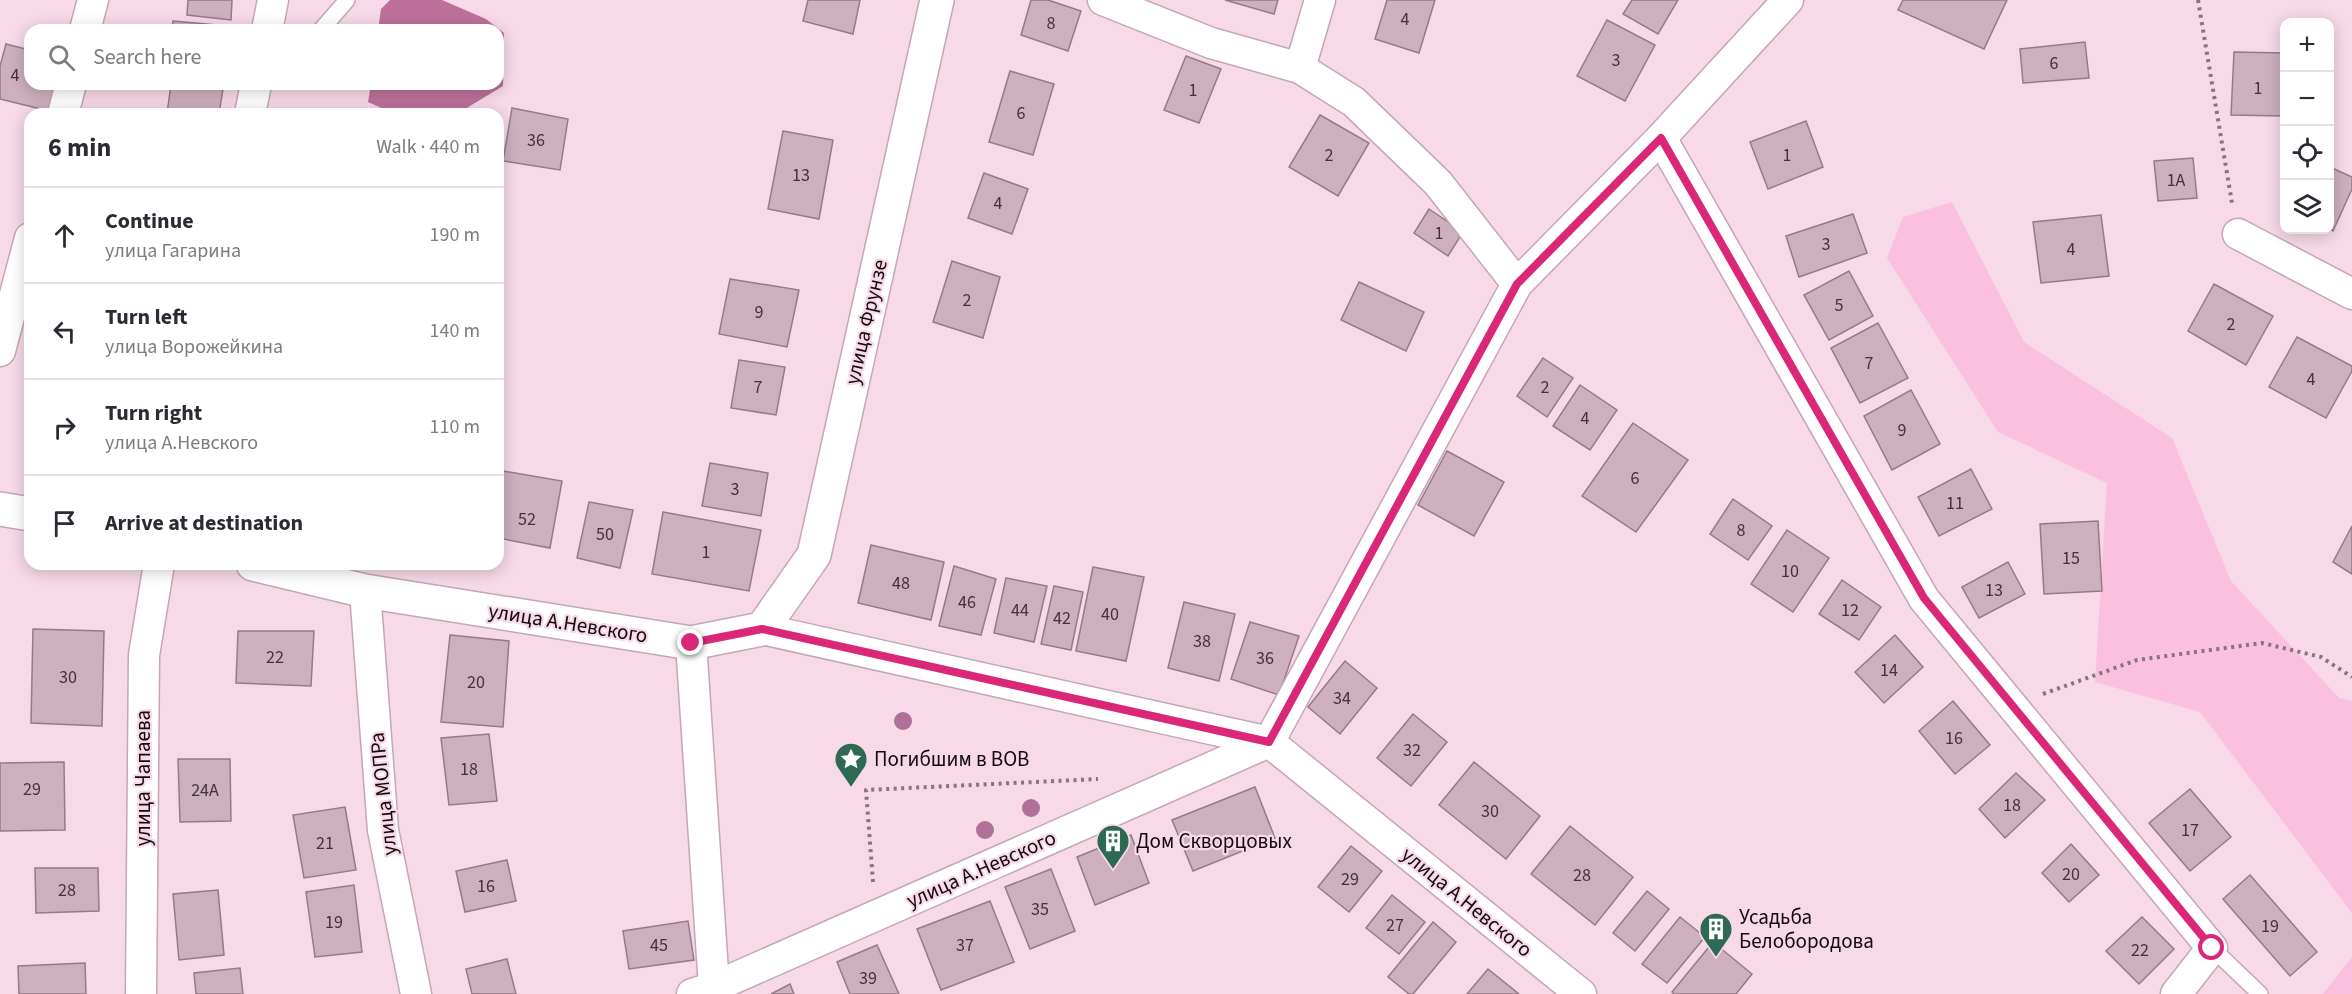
<!DOCTYPE html>
<html lang="en">
<head>
<meta charset="utf-8">
<style>
	body { margin:0; font-family:"Source Sans 3",sans-serif; background:#f7f7f7; color:#2b2b33 }
	.controls { position:absolute; right:18px; top:18px; display:grid; overflow:hidden; border-radius:12px; box-shadow:0 3px 15px #0003 }
	.controls button { width:54px; height:54px; display:grid; place-items:center; padding:0; border:0; border-bottom:2px solid #e1e1e2; background:#fff; color:#2b2b33; font:30px sans-serif }
	.stop { position:absolute; width:18px; height:18px; margin:-14px; border:4px solid #db2777; border-radius:50%; background:#fff }
	.stop.end { background:#db2777; border-color:#fff; box-shadow:0 2px 6px #0008 }
	.list { margin:0; padding:0; list-style:none }
	h2 { display:flex; justify-content:space-between; align-items:center; height:78px; margin:0; padding:0 24px; font-size:26px }
	h2 small { font-size:20px; font-weight:400; color:#7c7c81 }
	.list li { display:grid; grid-template-columns:39px 1fr auto; gap:18px; align-items:center; box-sizing:border-box; height:96px; padding:0 24px; border-top:2px solid #e1e1e2 }
	.list b { display:block; font-size:22px; white-space:nowrap }
	.list p { margin:0; font-size:20px; white-space:nowrap; color:#7c7c81 }
	.list em { font-size:20px; font-style:normal; color:#7c7c81 }
	.icon { flex:none; width:33px; height:33px; fill:none; stroke:currentColor; stroke-width:2; stroke-linecap:round; stroke-linejoin:round }
	.map { position:relative; flex:none; width:2352px; height:994px; overflow:hidden }
	.search { position:absolute; background:#fff; box-shadow:0 3px 15px #0003; left:24px; top:24px; width:480px; height:66px; display:flex; align-items:center; gap:15px; box-sizing:border-box; padding:0 21px; border-radius:18px; color:#7c7c81; font-size:22px }
	.panel { position:absolute; background:#fff; box-shadow:0 3px 15px #0003; left:24px; top:108px; width:480px; height:462px; border-radius:18px }
	.map>svg:first-child { display:block }
</style>
</head>
<body>
<div class="map">
<svg width="2352" height="994" viewBox="0 0 2352 994">
	<rect width="100%" height="100%" fill="#f7d9e8"/>
	<!-- green -->
	<g fill="#fac0de">
		<path d="M1952 202 2024 342 2172 438 2231 581 2339 698 2352 701V913L2200 712 2095 682 2107 483 1998 432 1887 258 1903 217Z"/>
		<path d="M2352 957V994H2323Z"/>
	</g>
	<!-- water -->
	<path fill="#bd719a" d="M390 0H442L486 19 504 33 503 86 465 109 445 114H395L368 102 371 84H498V30H378L381 9Z"/>
	<!-- building -->
	<g fill="#cdafbe" stroke="#957a88" stroke-width="1.5">
		<path d="M188 0H232L231 20 187 15Z"/>
		<path d="M808 0H860L853 34 803 21Z"/>
		<path d="M1031 0H1048L1081 11 1068 51 1021 35Z"/>
		<path d="M1225 0H1278L1274 14Z"/>
		<path d="M1387 0H1435L1419 53 1375 39Z"/>
		<path d="M1632 0H1678L1658 34 1623 14Z"/>
		<path d="M1903 0H2007L1984 49 1898 10Z"/>
		<path d="M1607 20 1655 45 1625 101 1577 76Z"/>
		<path d="M173 21 228 26V30H172Z"/>
		<path d="M2085 42 2089 78 2023 83 2020 49Z"/>
		<path d="M6 44 30 50V84H55L49 111 0 99V66Z"/>
		<path d="M2234 52 2284 53 2283 116 2231 115Z"/>
		<path d="M1186 56 1221 69 1199 123 1164 110Z"/>
		<path d="M1010 71 1054 84 1033 155 989 142Z"/>
		<path d="M171 84 223 89 219 114H167Z"/>
		<path d="M512 108 568 119 560 170 503 161Z"/>
		<path d="M1320 115 1369 143 1338 196 1289 167Z"/>
		<path d="M1806 121 1823 167 1768 189 1750 142Z"/>
		<path d="M783 131 833 140 819 219 768 209Z"/>
		<path d="M2193 158 2197 198 2158 201 2154 161Z"/>
		<path d="M2330 167 2352 177V189L2333 231 2330 229Z"/>
		<path d="M984 173 1028 189 1012 234 968 218Z"/>
		<path d="M1429 209 1463 232 1448 256 1414 233Z"/>
		<path d="M1853 214 1867 253 1799 277 1786 236Z"/>
		<path d="M2101 215 2109 276 2041 283 2033 222Z"/>
		<path d="M952 261 1000 277 983 338 933 322Z"/>
		<path d="M1849 271 1873 316 1829 340 1804 295Z"/>
		<path d="M730 279 799 290 787 347 719 334Z"/>
		<path d="M1359 282 1424 312 1406 351 1341 320Z"/>
		<path d="M2214 284 2273 316 2246 365 2188 331Z"/>
		<path d="M1878 323 1908 378 1860 403 1831 348Z"/>
		<path d="M2297 337 2352 366V371L2326 418 2269 387Z"/>
		<path d="M1543 358 1573 378 1547 417 1517 396Z"/>
		<path d="M739 360 785 367 776 415 731 408Z"/>
		<path d="M1580 385 1617 410 1590 450 1553 426Z"/>
		<path d="M1911 390 1940 444 1892 470 1864 416Z"/>
		<path d="M1633 423 1688 460 1636 532 1582 496Z"/>
		<path d="M1447 451 1504 482 1474 536 1418 505Z"/>
		<path d="M710 463 768 473 761 516 702 506Z"/>
		<path d="M1971 469 1992 509 1939 536 1918 497Z"/>
		<path d="M503 471 562 481 550 548 498 538V500Z"/>
		<path d="M1733 499 1772 526 1748 560 1710 534Z"/>
		<path d="M589 502 633 510 620 568 577 558Z"/>
		<path d="M663 512 761 530 749 591 652 574Z"/>
		<path d="M2098 521 2102 591 2044 594 2040 524Z"/>
		<path d="M2352 526V574L2333 562Z"/>
		<path d="M1787 530 1829 558 1793 612 1751 584Z"/>
		<path d="M871 545 944 562 931 620 858 603Z"/>
		<path d="M2008 562 2025 594 1979 618 1962 587Z"/>
		<path d="M954 566 996 579 981 635 939 626Z"/>
		<path d="M1093 567 1144 577 1126 661 1076 651Z"/>
		<path d="M1006 578 1047 586 1034 642 994 633Z"/>
		<path d="M1842 580 1881 607 1859 640 1819 614Z"/>
		<path d="M1054 586 1083 592 1071 650 1041 644Z"/>
		<path d="M1184 602 1235 614 1219 681 1168 668Z"/>
		<path d="M1250 622 1299 636 1279 695 1231 679Z"/>
		<path d="M33 629 104 631 102 726 31 723Z"/>
		<path d="M238 631H314L311 686 236 683Z"/>
		<path d="M450 635 509 641 503 727 441 722Z"/>
		<path d="M1895 635 1923 667 1884 703 1855 672Z"/>
		<path d="M1345 661 1377 688 1340 734 1308 707Z"/>
		<path d="M1953 701 1990 745 1955 774 1919 731Z"/>
		<path d="M1413 714 1447 742 1411 786 1377 758Z"/>
		<path d="M489 734 497 801 449 805 441 738Z"/>
		<path d="M178 759H230L231 821 180 822Z"/>
		<path d="M64 762 65 830 0 831V763Z"/>
		<path d="M1474 762 1540 816 1506 859 1439 805Z"/>
		<path d="M2016 773 2045 800 2005 838 1979 809Z"/>
		<path d="M1255 787 1275 838 1193 871 1172 820Z"/>
		<path d="M2190 789 2231 837 2190 871 2149 823Z"/>
		<path d="M345 807 356 870 304 878 293 815Z"/>
		<path d="M1570 826 1633 877 1595 925 1531 874Z"/>
		<path d="M1131 835 1149 883 1095 905 1077 857Z"/>
		<path d="M2071 844 2099 875 2069 902 2042 873Z"/>
		<path d="M1351 846 1382 871 1349 912 1318 887Z"/>
		<path d="M507 860 516 901 465 912 456 871Z"/>
		<path d="M35 868H98L99 911 36 913Z"/>
		<path d="M1051 869 1075 931 1030 949 1005 887Z"/>
		<path d="M2250 875 2317 952 2290 976 2223 899Z"/>
		<path d="M354 885 362 952 315 957 306 892Z"/>
		<path d="M218 890 224 955 179 960 173 894Z"/>
		<path d="M1647 891 1669 909 1635 951 1613 933Z"/>
		<path d="M1392 895 1425 922 1399 954 1366 928Z"/>
		<path d="M990 901 1014 962 941 990 917 929Z"/>
		<path d="M1680 917 1705 937 1667 983 1642 964Z"/>
		<path d="M2142 917 2174 949 2139 984 2106 951Z"/>
		<path d="M688 921 694 960 629 969 623 931Z"/>
		<path d="M1433 922 1456 942 1413 994H1409L1388 977Z"/>
		<path d="M1713 942 1752 974 1736 994H1674L1672 992Z"/>
		<path d="M877 945 899 994H850L837 962Z"/>
		<path d="M507 959 516 994H472L466 969Z"/>
		<path d="M85 963 86 994H19L18 966Z"/>
		<path d="M240 968 243 994H196L194 973Z"/>
		<path d="M1488 969 1519 994H1467Z"/>
		<path d="M790 984 794 994H771Z"/>
	</g>
	<g fill="none" stroke-linecap="round" stroke-linejoin="round">
		<!-- lane casing -->
		<g stroke="#c4a7b5" stroke-width="18">
			<g id="lane">
				<path d="M321 30 347 0"/>
				<path d="M2212 948 2260 994"/>
			</g>
		</g>
		<!-- street casing -->
		<g stroke="#c4a7b5" stroke-width="33">
			<g id="street">
				<path d="M1103 0 1211 43 1300 68 1354 102 1438 183 1517 284"/>
				<path d="M85 30 93 0"/>
				<path d="M267 30 273 0"/>
				<path d="M1300 68 1320 0"/>
				<path d="M63 114 71 84"/>
				<path d="M250 114 256 84"/>
				<path d="M1661 138 1924 599 2212 948 2176 994"/>
				<path d="M2238 234 2352 294"/>
				<path d="M0 351 30 238"/>
				<path d="M365 591 383 830 416 994"/>
				<path d="M762 629 1269 742 1581 994"/>
				<path d="M691 643 714 987 718 994"/>
				<path d="M1269 742 1517 284 1661 138 1788 0"/>
				<path d="M141 994 144 655 159 564"/>
				<path d="M692 994 714 987 1269 742"/>
			</g>
		</g>
		<!-- secondary casing -->
		<g stroke="#c4a7b5" stroke-width="36">
			<g id="secondary">
				<path d="M0 509 30 514"/>
				<path d="M253 564 365 591 691 643 762 629 814 555 937 0"/>
			</g>
		</g>
		<!-- path -->
		<g stroke="#88737e" stroke-width="4" stroke-dasharray="3 4.5" stroke-linecap="butt">
			<path d="M2198 0 2232 203"/>
			<path d="M2043 694 2137 660 2262 643 2321 657 2352 677"/>
			<path d="M873 882 866 790 1098 779"/>
		</g>
		<!-- lane -->
		<use href="#lane" stroke="#fff" stroke-width="15"/>
		<!-- street -->
		<use href="#street" stroke="#fff" stroke-width="30"/>
		<!-- secondary -->
		<use href="#secondary" stroke="#fff" stroke-width="33"/>
	</g>
	<!-- trees -->
	<g fill="#b07097">
		<circle cx="903" cy="721" r="9"/>
		<circle cx="1031" cy="808" r="9"/>
		<circle cx="985" cy="830" r="9"/>
	</g>
	<g fill="none" stroke-linecap="round" stroke-linejoin="round">
		<!-- route -->
		<path stroke="#db2777" stroke-width="8" d="M691 643 762 629 1269 742 1517 284 1661 138 1924 598 2212 948"/>
	</g>
	<!-- icons -->
	<defs>
		<g id="sight-pin" transform="scale(1.725)"><path d="M0 17L-7.5 6A9.5 9.5 0 1 1 7.5 6Z" fill="#2e6953" stroke="#f7d9e8"/><path d="M0-6L1.8-2.2L6-1.7L2.9 1.2L3.7 5.4L0 3.3L-3.7 5.4L-2.9 1.2L-6-1.7L-1.8-2.2Z" fill="#fff"/></g>
		<g id="building-pin" transform="scale(1.725)"><path d="M0 17L-7.5 6A9.5 9.5 0 1 1 7.5 6Z" fill="#2e6953" stroke="#f7d9e8"/><path d="M-4-6H4V6H1V3H-1V6H-4ZM-2.5-4.3h1.7v1.8h-1.7ZM.8-4.3h1.7v1.8H.8ZM-2.5-1h1.7V.8h-1.7ZM.8-1h1.7V.8H.8Z" fill="#fff"/></g>
	</defs>
	<g fill-rule="evenodd">
		<use href="#sight-pin" x="851" y="759"/>
		<use href="#building-pin" x="1113" y="841"/>
		<use href="#building-pin" x="1716" y="929"/>
	</g>
	<g text-anchor="middle" stroke-width="4.5" stroke-linejoin="round" paint-order="stroke">
		<!-- number labels -->
		<g font-size="18" fill="#42323a">
			<text x="1405" y="25">4</text>
			<text x="1051" y="29">8</text>
			<text x="1616" y="66">3</text>
			<text x="2054" y="69">6</text>
			<text x="15" y="81">4</text>
			<text x="2258" y="94">1</text>
			<text x="1193" y="96">1</text>
			<text x="1021" y="119">6</text>
			<text x="536" y="146">36</text>
			<text x="1329" y="161">2</text>
			<text x="1787" y="161">1</text>
			<text x="801" y="181">13</text>
			<text x="2176" y="186">1А</text>
			<text x="998" y="209">4</text>
			<text x="1439" y="239">1</text>
			<text x="1826" y="250">3</text>
			<text x="2071" y="255">4</text>
			<text x="967" y="306">2</text>
			<text x="1839" y="311">5</text>
			<text x="759" y="318">9</text>
			<text x="2231" y="330">2</text>
			<text x="1869" y="369">7</text>
			<text x="2311" y="385">4</text>
			<text x="758" y="393">7</text>
			<text x="1545" y="393">2</text>
			<text x="1585" y="424">4</text>
			<text x="1902" y="436">9</text>
			<text x="1635" y="484">6</text>
			<text x="735" y="495">3</text>
			<text x="1955" y="509">11</text>
			<text x="527" y="525">52</text>
			<text x="1741" y="536">8</text>
			<text x="605" y="540">50</text>
			<text x="706" y="558">1</text>
			<text x="2071" y="564">15</text>
			<text x="1790" y="577">10</text>
			<text x="901" y="589">48</text>
			<text x="1994" y="596">13</text>
			<text x="967" y="608">46</text>
			<text x="1020" y="616">44</text>
			<text x="1850" y="616">12</text>
			<text x="1110" y="620">40</text>
			<text x="1062" y="624">42</text>
			<text x="1202" y="647">38</text>
			<text x="275" y="663">22</text>
			<text x="1265" y="664">36</text>
			<text x="1889" y="676">14</text>
			<text x="68" y="683">30</text>
			<text x="476" y="688">20</text>
			<text x="1342" y="704">34</text>
			<text x="1954" y="744">16</text>
			<text x="1412" y="756">32</text>
			<text x="469" y="775">18</text>
			<text x="32" y="795">29</text>
			<text x="205" y="796">24А</text>
			<text x="2012" y="811">18</text>
			<text x="1490" y="817">30</text>
			<text x="2190" y="836">17</text>
			<text x="325" y="849">21</text>
			<text x="2071" y="880">20</text>
			<text x="1582" y="881">28</text>
			<text x="1350" y="885">29</text>
			<text x="486" y="892">16</text>
			<text x="67" y="896">28</text>
			<text x="1040" y="915">35</text>
			<text x="334" y="928">19</text>
			<text x="1395" y="931">27</text>
			<text x="2270" y="932">19</text>
			<text x="659" y="951">45</text>
			<text x="965" y="951">37</text>
			<text x="2140" y="956">22</text>
			<text x="868" y="984">39</text>
		</g>
		<!-- street labels -->
		<g font-size="21" fill="#13090e" stroke="#f7d9e8">
			<text transform="translate(866 322) rotate(-77)" y="7">улица Фрунзе</text>
			<text transform="translate(568 623) rotate(9)" y="7">улица А.Невского</text>
			<text transform="translate(143 778) rotate(-90)" y="7">улица Чапаева</text>
			<text transform="translate(383 794) rotate(-96)" y="7">улица МОПРа</text>
			<text transform="translate(981 869) rotate(-24)" y="7">улица А.Невского</text>
			<text transform="translate(1467 902) rotate(39)" y="7">улица А.Невского</text>
		</g>
		<!-- poi labels -->
		<g font-size="21" fill="#13090e" stroke="#f7d9e8" text-anchor="start">
			<text x="874" y="766">Погибшим в ВОВ</text>
			<text x="1136" y="848">Дом Скворцовых</text>
			<text x="1739" y="924">Усадьба<tspan x="1739" dy="24">Белобородова</tspan></text>
		</g>
	</g>
</svg>
<div class="controls">
<button>+</button>
<button>−</button>
<button><svg class="icon" aria-label="locate" viewBox="0 0 24 24"><circle cx="12" cy="12" r="6"/><path d="M12 2v4M12 18v4M2 12h4M18 12h4"/></svg></button>
<button><svg class="icon" aria-label="layers" viewBox="0 0 24 24"><path d="M12 4l9 5-9 5-9-5zM3 14l9 5 9-5"/></svg></button>
</div>
<div class="stop" style="left:2212px;top:948px"></div>
<div class="stop end" style="left:691px;top:643px"></div>
<div class="search"><svg class="icon" aria-label="search" viewBox="0 0 24 24"><circle cx="10" cy="10" r="6"/><path d="M15 15l6 6"/></svg>Search here</div>
<section class="panel">
<h2>6 min<small>Walk · 440 m</small></h2>
<ul class="list">
<li><svg class="icon" aria-label="ahead" viewBox="0 0 24 24"><path d="M12 20V5M6 11l6-6 6 6"/></svg><div><b>Continue</b><p>улица Гагарина</p></div><em>190 m</em></li>
<li><svg class="icon" aria-label="left" viewBox="0 0 24 24"><path d="M17 20v-9H6M10 6l-5 5 5 5"/></svg><div><b>Turn left</b><p>улица Ворожейкина</p></div><em>140 m</em></li>
<li><svg class="icon" aria-label="right" viewBox="0 0 24 24"><path d="M7 20v-9h11M14 6l5 5-5 5"/></svg><div><b>Turn right</b><p>улица А.Невского</p></div><em>110 m</em></li>
<li><svg class="icon" aria-label="arrive" viewBox="0 0 24 24"><path d="M6 21V4h12l-3 4 3 4H6"/></svg><div><b>Arrive at destination</b></div></li>
</ul>
</section>
</div>
</body>
</html>
